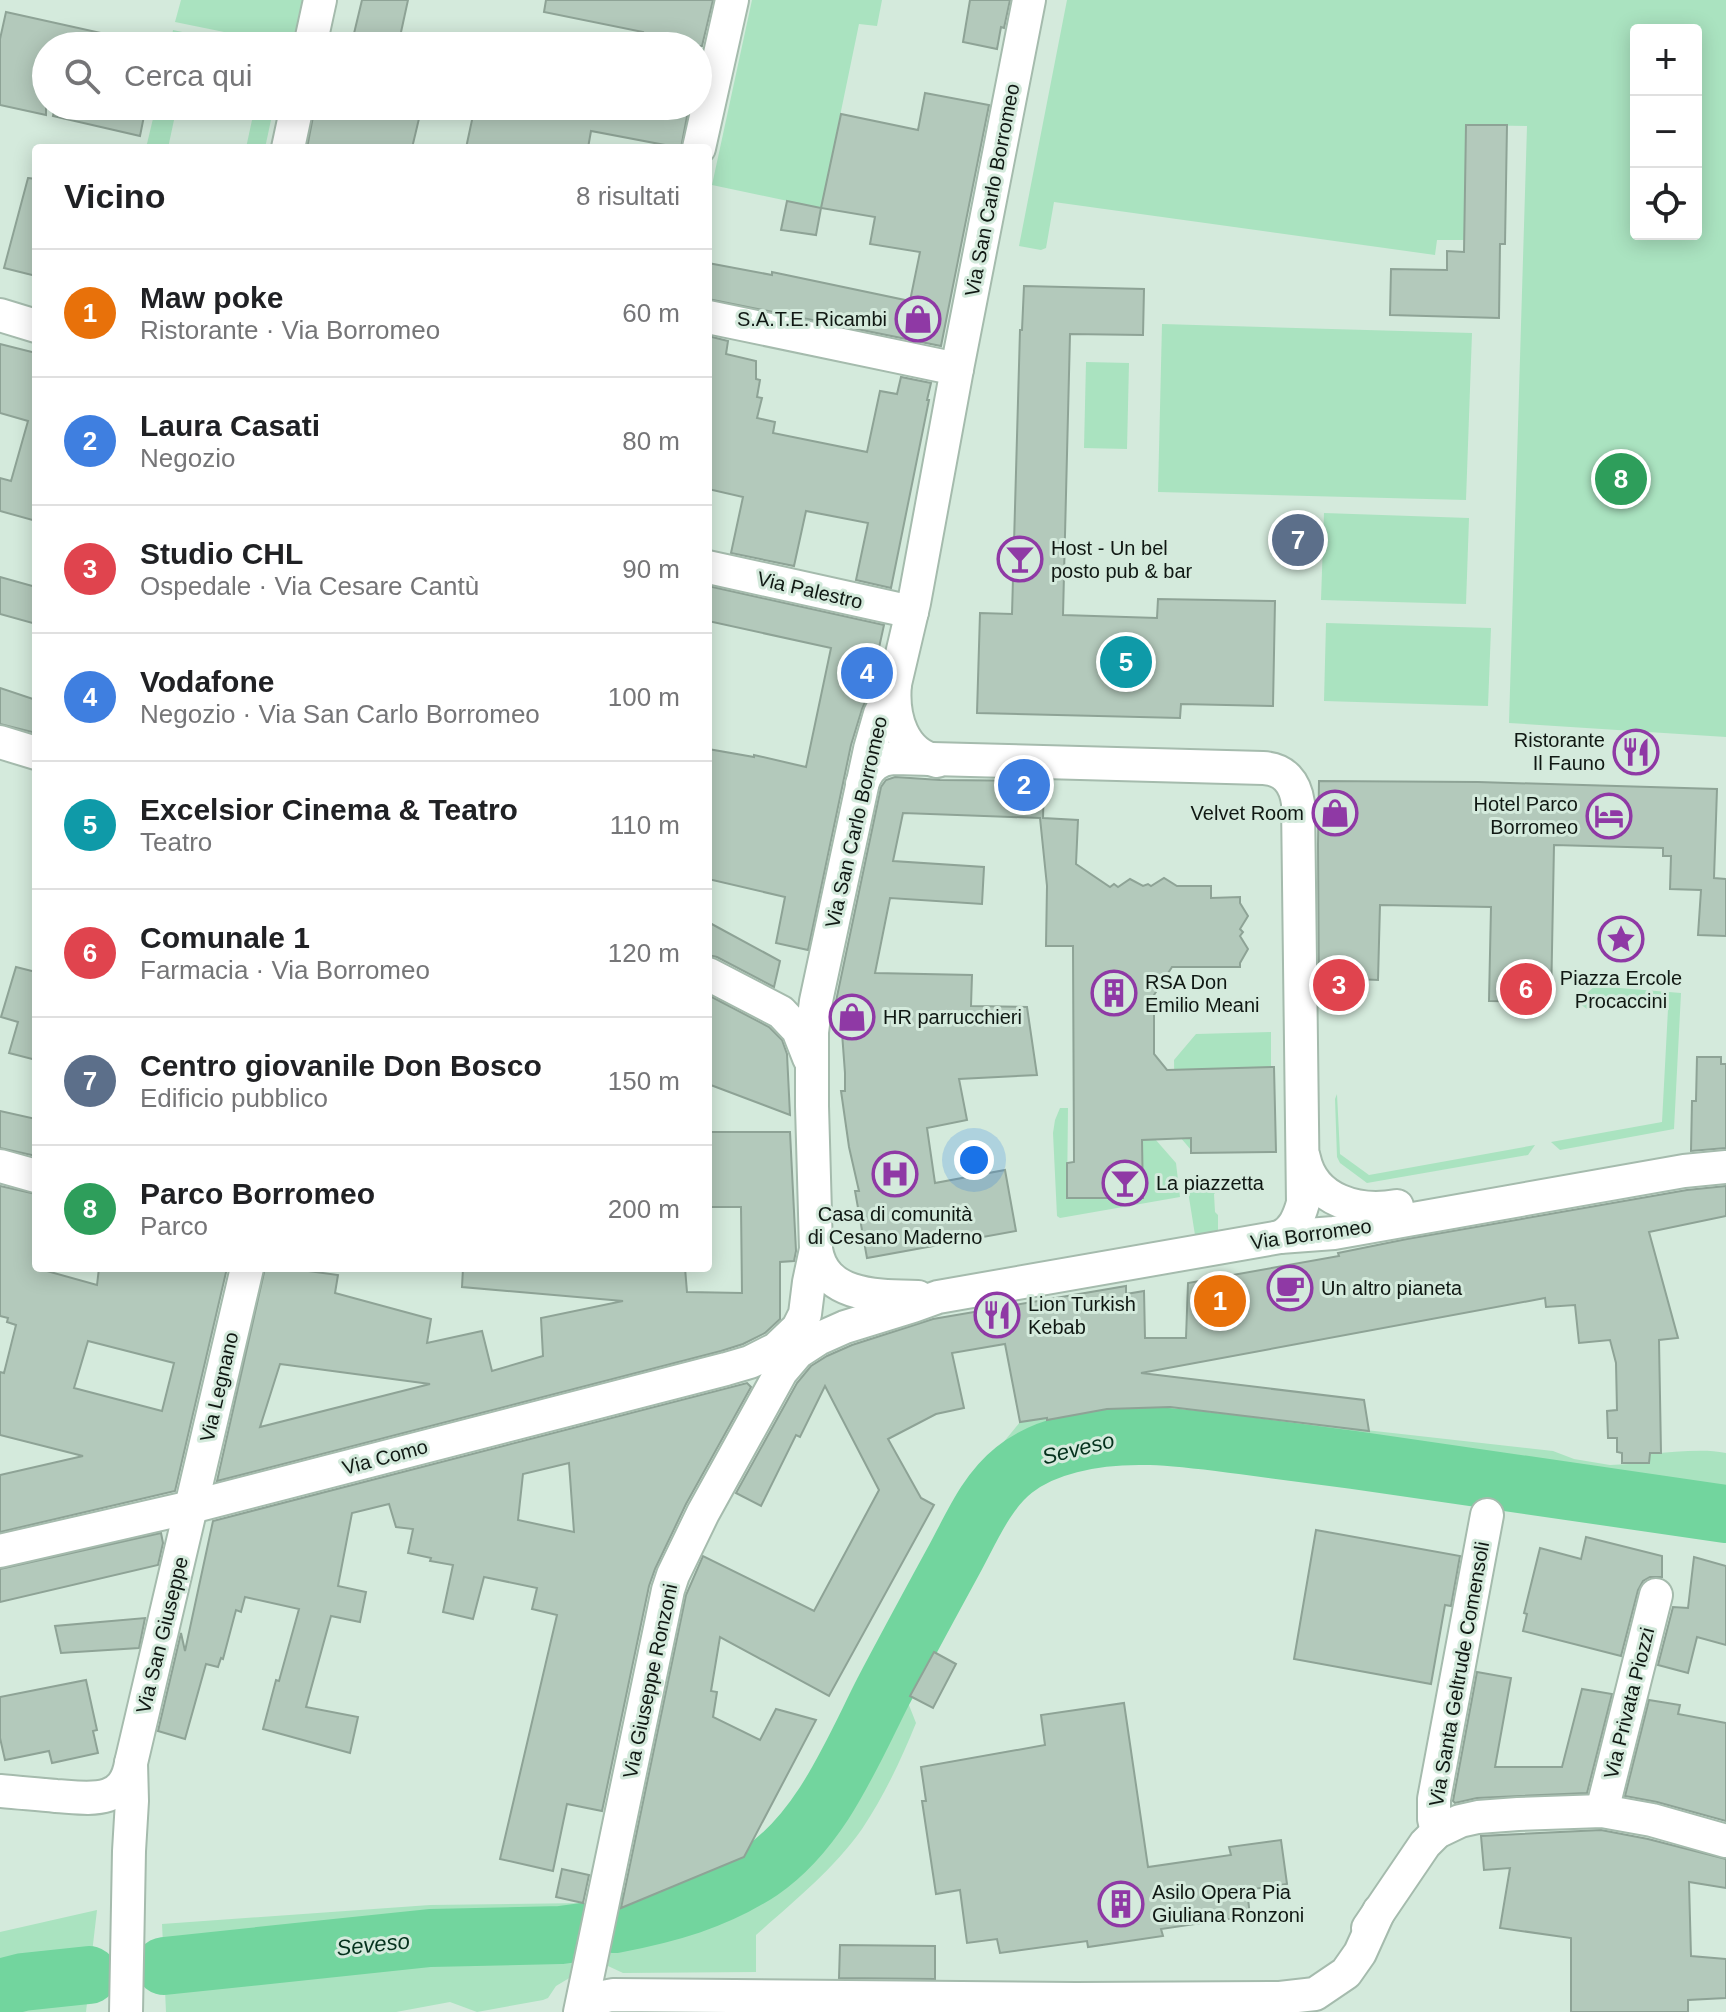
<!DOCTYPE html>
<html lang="it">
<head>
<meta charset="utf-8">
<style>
	body { margin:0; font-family:Arial,sans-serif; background:#f6f6f6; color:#202124 }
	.controls { position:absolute; right:24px; top:24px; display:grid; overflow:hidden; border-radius:8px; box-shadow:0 4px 20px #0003 }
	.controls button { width:72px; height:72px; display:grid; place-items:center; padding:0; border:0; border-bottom:2px solid #e0e0e0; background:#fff; color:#202124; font:40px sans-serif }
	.you { position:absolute; left:974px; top:1160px; width:28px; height:28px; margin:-20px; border:6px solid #fff; border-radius:50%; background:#1a73e8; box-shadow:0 0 0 12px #1a73e833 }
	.badge { display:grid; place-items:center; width:52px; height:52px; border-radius:50%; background:#8f39a5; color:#fff; font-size:26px; font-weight:700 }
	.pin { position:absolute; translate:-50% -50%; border:4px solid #fff; box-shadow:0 2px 8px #0006 }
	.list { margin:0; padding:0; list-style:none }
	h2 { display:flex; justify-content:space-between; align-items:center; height:104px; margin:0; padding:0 32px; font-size:34px }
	h2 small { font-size:26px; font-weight:400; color:#757577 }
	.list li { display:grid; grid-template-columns:52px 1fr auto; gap:24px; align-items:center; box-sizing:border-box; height:128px; padding:0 32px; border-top:2px solid #e0e0e0 }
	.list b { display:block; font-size:30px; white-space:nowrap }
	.list p { margin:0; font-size:26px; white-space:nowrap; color:#757577 }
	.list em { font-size:26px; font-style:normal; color:#757577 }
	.icon { flex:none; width:44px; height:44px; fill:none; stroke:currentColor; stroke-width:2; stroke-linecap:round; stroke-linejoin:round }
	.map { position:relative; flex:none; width:1726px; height:2012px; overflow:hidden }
	.search { position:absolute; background:#fff; box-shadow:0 4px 20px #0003; left:32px; top:32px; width:680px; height:88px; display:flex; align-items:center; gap:20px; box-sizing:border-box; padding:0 28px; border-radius:44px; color:#757577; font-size:30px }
	.panel { position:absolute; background:#fff; box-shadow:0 4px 20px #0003; left:32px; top:144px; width:680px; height:1128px; border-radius:8px }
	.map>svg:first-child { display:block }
</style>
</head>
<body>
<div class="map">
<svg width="1726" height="2012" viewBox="0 0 1726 2012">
	<rect width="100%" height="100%" fill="#d4eadc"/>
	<!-- green -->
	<g fill="#aae3c0" fill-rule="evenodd">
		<path d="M181 0H305L295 45 293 46 175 22Z"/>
		<path d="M752 0H882L877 26 859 24 821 208 712 185Z"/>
		<path d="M1067 0H1726V737L1509 723 1527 126 1466 125 1464 240H1437L1435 255 1054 202 1046 248 1041 250 1019 246ZM1636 30H1696V234H1636Z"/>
		<path d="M173 30 192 34 189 46H170Z"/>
		<path d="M156 106H177L168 148H146Z"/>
		<path d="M255 106H274L265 148H246Z"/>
		<path d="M1162 324 1472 333 1466 500 1158 492Z"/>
		<path d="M1086 362 1129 363 1127 449 1084 448Z"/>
		<path d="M1324 513 1469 518 1466 604 1321 600Z"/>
		<path d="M1326 623 1491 628 1488 706 1324 701Z"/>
		<path d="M1595 986 1681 993 1674 1129 1560 1150 1551 1142 1662 1122 1668 1009 1654 999 1613 996 1605 1006 1587 1009 1577 1002Z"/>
		<path d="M1271 1032V1067L1191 1069V1150L1175 1131 1174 1060 1196 1034Z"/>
		<path d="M1337 1094 1340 1154 1369 1175 1535 1145 1528 1155 1367 1183 1340 1163 1337 1157 1335 1099Z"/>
		<path d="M1060 1108H1068L1067 1198H1143L1142 1140 1155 1139 1176 1163 1180 1197 1060 1218 1057 1216 1053 1133 1055 1120Z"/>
		<path d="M1217 1184V1191L1214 1194 1215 1212 1218 1215V1231L1195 1235 1187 1185Z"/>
		<path d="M1171 1408 1553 1451 1574 1459 1610 1465 1649 1463 1650 1453C1675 1453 1701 1448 1726 1453V1494L1640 1480 1175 1416C1134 1414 1078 1413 1039 1429 1001 1445 961 1504 937 1537L980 1471 1020 1422 1107 1409Z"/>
		<path d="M905 1695 916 1723C901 1760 884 1796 862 1829 833 1870 793 1902 756 1935V1972L623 1973 608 1966 609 1950 651 1941 678 1933 744 1906 785 1884 808 1865 831 1841 848 1812 859 1784Z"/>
		<path d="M587 1903V1911L489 1916 312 1936 288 1938 222 1935 184 1944 163 1945 162 1924 430 1905Z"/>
		<path d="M97 1910 92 1953 59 1955 0 1968V1932Z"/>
		<path d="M547 1954H578L571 1977 556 1986 548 1998 543 2000 477 2012 450 2002 396 2012H166L165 1990 234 1983 307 1972 423 1958 511 1957Z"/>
		<path d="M69 2002 87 2003 86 2012H16L35 2006Z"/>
	</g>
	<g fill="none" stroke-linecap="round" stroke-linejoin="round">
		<!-- river -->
		<g stroke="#72d59e" stroke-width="58">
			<path d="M615 1924C667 1914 716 1901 761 1871 821 1830 851 1755 883 1692 906 1648 930 1604 954 1560 971 1529 986 1492 1014 1470 1030 1457 1050 1449 1070 1444 1124 1430 1178 1437 1232 1444 1273 1449 1314 1455 1354 1460 1478 1478 1602 1496 1726 1514"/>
			<path d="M164 1966 430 1938 561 1935 583 1932"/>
			<path d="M0 1988 23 1982 89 1975"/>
		</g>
	</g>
	<!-- building -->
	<g fill="#b3c9bb" stroke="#8ea396" stroke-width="2" fill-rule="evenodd">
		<path d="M362 0H408L398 46H351Z"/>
		<path d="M546 0H713L702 46H640L643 32 544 12Z"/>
		<path d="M970 0H1010L1004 28 1001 27 997 49 963 42Z"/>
		<path d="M6 12 110 35 109 46H46V115L0 105V39Z"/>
		<path d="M925 93 989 105 941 346 708 299V263L772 275V272L910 301 920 252 870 244 875 217 821 208 841 114 918 130Z"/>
		<path d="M55 106H146L140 136 53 116Z"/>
		<path d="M315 106H422L412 148H307Z"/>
		<path d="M475 106H689L681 148 591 131 588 148H466Z"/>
		<path d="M1466 125H1507L1505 244H1500L1499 318 1390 315 1391 269 1447 270V251L1464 252Z"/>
		<path d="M28 178 36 179V276L4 268Z"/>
		<path d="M787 201 821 208 816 235 781 230Z"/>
		<path d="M1024 286 1144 289 1143 335 1070 334 1063 615 1157 618 1158 599 1275 601 1273 706 1181 704 1180 718 977 713 980 613 1012 614 1020 330H1022Z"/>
		<path d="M708 336 728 341 726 354 756 361V379L760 380 757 397 762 398 757 418 775 422 773 433 867 452 880 391 897 394 901 377 931 383 927 400H929L891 588 856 580 868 523 806 511 794 566 731 553 743 497 708 489Z"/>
		<path d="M0 344 36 353V521L0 511V478L11 481 28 421 0 413Z"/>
		<path d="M0 577 36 587V624L0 614Z"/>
		<path d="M708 586 884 625 869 693 862 709 851 745 808 950 776 943 785 897 708 879V749L754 757V755L806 767 831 648 708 621Z"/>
		<path d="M0 688 36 700V733L0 724Z"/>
		<path d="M895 777 940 780 1044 781 1043 818 1078 820 1076 864 1110 887 1114 884 1118 887 1130 879 1143 886 1148 884 1151 886 1164 878 1177 886H1211V898L1240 897V903L1248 916 1240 929 1243 932 1240 936 1248 949 1240 963V967H1172L1154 995V1054L1167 1070 1274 1067 1276 1152 1191 1153V1138L1142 1140 1143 1198H1067V1163L1074 1162 1073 946H1046L1047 886 1040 818 903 813 893 861 984 867 982 904 890 898 875 973 972 975 971 1006 1027 1007 1037 1075 959 1079 967 1120 927 1128 935 1183 1005 1170 1016 1231 867 1258 855 1191H859L849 1147 841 1091H845V1073L840 1006H835L881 787 886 780Z"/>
		<path d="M1319 781 1478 782 1717 789 1714 878 1726 879V936L1698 935 1701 890 1670 889 1671 856H1663V848L1554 845 1551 1002 1489 1001 1491 907 1380 905 1378 980 1356 979V997L1319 996 1318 844Z"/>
		<path d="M708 922 780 961 774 987 717 957 708 955Z"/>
		<path d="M16 967 36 972V1060L9 1053 18 1022 1 1017Z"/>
		<path d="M708 995 769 1027 782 1040 787 1054 790 1115 708 1084Z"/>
		<path d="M1697 1057H1721V1064H1726V1148L1691 1151 1692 1101H1696Z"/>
		<path d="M0 1111 36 1119V1156L0 1148Z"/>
		<path d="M708 1132H790L796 1251 794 1261 780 1262V1319L765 1333 743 1344 721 1351 217 1481 265 1268H286L338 1275 335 1293 431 1319 427 1343 482 1331 492 1371 543 1356 541 1318 623 1301 462 1287 463 1268H685L687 1292 742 1293 741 1207H708ZM280 1364 430 1384 260 1427Z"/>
		<path d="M0 1186 36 1194V1268L97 1285 99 1268H227L175 1491 0 1532V1475L83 1456 0 1435V1372L4 1373 16 1325 7 1322 8 1318 0 1316ZM88 1341 174 1363 162 1411 74 1388Z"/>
		<path d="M1726 1186V1216L1649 1232 1678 1338 1659 1340 1661 1453H1650L1649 1463H1622V1453L1617 1452V1438H1608L1607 1411 1617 1410 1616 1363 1610 1340 1579 1343 1575 1305 1546 1307 1545 1298 1141 1373 1364 1400 1369 1431 1170 1407 1107 1409 1047 1420V1418L1020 1422 1005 1344 952 1353 964 1408 936 1414 888 1439 921 1498 934 1505 829 1696 720 1637 711 1691 717 1692 713 1717 760 1740 776 1709 816 1720 744 1857 621 1908 686 1595 703 1556 814 1611 879 1490 825 1386 800 1437 796 1435 761 1506 736 1493 797 1383 811 1366 827 1356 852 1345 933 1319 1126 1286V1294L1144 1291 1145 1338H1186L1188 1283 1339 1256 1338 1253 1407 1239 1687 1190Z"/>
		<path d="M747 1383 751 1387 686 1504 655 1569 649 1586 602 1811 567 1804 553 1871 500 1859 557 1615 532 1609 537 1588 484 1577 473 1619 443 1612 453 1565 430 1561 431 1558 408 1553 413 1529 396 1527 389 1504 352 1513 338 1586 366 1592 360 1622 331 1616 306 1707 358 1717 350 1753 263 1729 276 1680 279 1681 299 1609 245 1597 241 1612 236 1610 223 1659 221 1658 218 1667 206 1664 185 1739 158 1731 181 1633 185 1651 213 1521ZM569 1463 574 1532 518 1520 523 1474Z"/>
		<path d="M1316 1530 1460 1556 1451 1606 1445 1605 1431 1684 1294 1659Z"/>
		<path d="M161 1533 163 1543 158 1565 0 1602V1569Z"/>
		<path d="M1586 1537 1662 1556V1577H1650L1643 1581 1638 1590 1621 1656 1523 1631 1527 1614 1524 1613 1540 1548 1581 1559Z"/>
		<path d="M1694 1557 1726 1566V1645L1697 1637 1688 1673 1658 1665 1673 1607 1688 1608Z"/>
		<path d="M145 1618 139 1648 61 1653 55 1626Z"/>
		<path d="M934 1652 956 1664 933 1708 910 1696Z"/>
		<path d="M1477 1672 1511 1678 1495 1767H1562L1582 1689 1612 1694 1587 1793 1477 1798 1455 1803 1453 1801Z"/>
		<path d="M86 1680 97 1730 93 1731 98 1753 52 1763 49 1751 5 1760 0 1738V1697Z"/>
		<path d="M1649 1700 1680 1705 1678 1714 1726 1723V1821L1657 1802 1625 1796Z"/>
		<path d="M1124 1703 1148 1867 1231 1855 1229 1847 1281 1840 1287 1884 1247 1890 1250 1916 1161 1929 1163 1936 1088 1947 1087 1941 1000 1953 997 1939 967 1943 960 1890 936 1894 922 1801H926L921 1767 1045 1745 1041 1715Z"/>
		<path d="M1601 1830 1648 1839 1726 1859V1888L1689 1882 1691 1956 1726 1959V1998L1688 2000V2012H1571V1938L1500 1928 1510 1868 1484 1870 1481 1836Z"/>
		<path d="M562 1869 589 1875 583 1903 556 1897Z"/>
		<path d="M840 1945 935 1946V1979L839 1978Z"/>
	</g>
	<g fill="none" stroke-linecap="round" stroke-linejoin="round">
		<!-- street casing -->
		<g stroke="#a5bbad" stroke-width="36">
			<g id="street">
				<path d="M310 46 320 0"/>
				<path d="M288 148 297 106"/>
				<path d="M699 148 732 0"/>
				<path d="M0 315 36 326"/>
				<path d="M708 317 957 369"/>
				<path d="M708 567 912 612"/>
				<path d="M895 684C892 716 902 754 937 761"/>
				<path d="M0 742 36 753"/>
				<path d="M862 784C868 768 877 759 894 758L1263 768C1284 769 1295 782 1298 803L1303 1203C1299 1217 1294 1230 1280 1237"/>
				<path d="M708 974 781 1012 798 1030 809 1058"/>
				<path d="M1304 1158C1313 1201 1359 1213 1397 1206"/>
				<path d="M0 1166 36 1176"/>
				<path d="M816 1249C824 1298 879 1296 918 1297"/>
				<path d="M0 1551 191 1507 726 1369 750 1362 776 1349 798 1328 805 1314 809 1282 816 1249 812 1106V1032L816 1001 870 749 880 714 895 684 914 603 957 369 1029 0"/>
				<path d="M0 1791C19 1793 38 1794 56 1796 89 1798 124 1806 131 1763"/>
				<path d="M1602 1811 1656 1595"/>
				<path d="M1437 1832 1434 1819V1799L1487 1515"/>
				<path d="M1368 1928 1425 1844 1437 1832 1460 1821 1478 1817 1518 1814 1602 1811 1652 1820 1726 1841"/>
				<path d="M126 2012 129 1851 132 1801 131 1763 247 1268"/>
				<path d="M580 2012 668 1590 673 1575 703 1513 781 1372 798 1352 818 1339 845 1327 913 1306 938 1297 1280 1237 1334 1233 1684 1171 1726 1167"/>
				<path d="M581 2012C589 2000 599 1997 613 1995L1076 1999 1280 1998 1315 1994 1346 1973 1360 1953 1379 1911"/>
			</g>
		</g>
		<!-- street -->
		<use href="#street" stroke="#fff" stroke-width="32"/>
	</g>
	<!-- icons -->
	<defs>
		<g id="shop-ring" transform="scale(2.3)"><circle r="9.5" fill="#d4eadc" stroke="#8f39a5" stroke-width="1.5"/><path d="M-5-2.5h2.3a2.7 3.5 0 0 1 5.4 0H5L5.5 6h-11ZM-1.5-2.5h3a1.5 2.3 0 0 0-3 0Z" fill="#8f39a5"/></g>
		<g id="bar-ring" transform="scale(2.3)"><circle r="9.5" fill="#d4eadc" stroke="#8f39a5" stroke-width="1.5"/><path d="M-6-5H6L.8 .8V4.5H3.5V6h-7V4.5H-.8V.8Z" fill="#8f39a5"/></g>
		<g id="restaurant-ring" transform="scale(2.3)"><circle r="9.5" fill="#d4eadc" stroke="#8f39a5" stroke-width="1.5"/><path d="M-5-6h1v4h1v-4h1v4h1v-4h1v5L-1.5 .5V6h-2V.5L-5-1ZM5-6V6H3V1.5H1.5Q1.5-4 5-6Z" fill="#8f39a5"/></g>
		<g id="hotel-ring" transform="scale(2.3)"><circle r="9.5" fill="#d4eadc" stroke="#8f39a5" stroke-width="1.5"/><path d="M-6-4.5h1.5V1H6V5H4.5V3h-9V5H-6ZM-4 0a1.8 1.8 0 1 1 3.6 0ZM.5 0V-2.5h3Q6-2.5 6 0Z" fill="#8f39a5"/></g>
		<g id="sight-ring" transform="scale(2.3)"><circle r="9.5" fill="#d4eadc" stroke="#8f39a5" stroke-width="1.5"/><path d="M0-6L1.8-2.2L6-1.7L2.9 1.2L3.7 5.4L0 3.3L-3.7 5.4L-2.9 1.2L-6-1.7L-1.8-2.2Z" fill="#8f39a5"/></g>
		<g id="building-ring" transform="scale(2.3)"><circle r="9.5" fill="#d4eadc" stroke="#8f39a5" stroke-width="1.5"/><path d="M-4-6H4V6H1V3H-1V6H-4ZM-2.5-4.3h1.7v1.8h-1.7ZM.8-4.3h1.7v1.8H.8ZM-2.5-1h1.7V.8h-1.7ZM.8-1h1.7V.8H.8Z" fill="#8f39a5"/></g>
		<g id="hospital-ring" transform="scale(2.3)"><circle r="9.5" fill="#d4eadc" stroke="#8f39a5" stroke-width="1.5"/><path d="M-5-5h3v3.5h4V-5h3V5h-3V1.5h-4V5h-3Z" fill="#8f39a5"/></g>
		<g id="cafe-ring" transform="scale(2.3)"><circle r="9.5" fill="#d4eadc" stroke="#8f39a5" stroke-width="1.5"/><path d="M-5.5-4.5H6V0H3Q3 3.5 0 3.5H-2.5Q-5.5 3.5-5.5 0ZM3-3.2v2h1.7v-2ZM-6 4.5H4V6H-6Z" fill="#8f39a5"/></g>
	</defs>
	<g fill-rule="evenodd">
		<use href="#shop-ring" x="918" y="319"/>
		<use href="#bar-ring" x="1020" y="559"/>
		<use href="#restaurant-ring" x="1636" y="752"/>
		<use href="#shop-ring" x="1335" y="813"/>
		<use href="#hotel-ring" x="1609" y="816"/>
		<use href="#sight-ring" x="1621" y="939"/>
		<use href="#building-ring" x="1114" y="993"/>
		<use href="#shop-ring" x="852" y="1017"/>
		<use href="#hospital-ring" x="895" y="1174"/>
		<use href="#bar-ring" x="1125" y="1183"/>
		<use href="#cafe-ring" x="1290" y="1288"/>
		<use href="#restaurant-ring" x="997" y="1315"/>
		<use href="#building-ring" x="1121" y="1904"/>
	</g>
	<g text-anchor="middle" stroke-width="6" stroke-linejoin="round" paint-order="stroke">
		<!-- street labels -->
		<g font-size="20" fill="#101813" stroke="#d4eadc">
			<text transform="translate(992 190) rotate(-79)" y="7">Via San Carlo Borromeo</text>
			<text transform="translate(810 590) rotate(13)" y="7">Via Palestro</text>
			<text transform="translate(856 822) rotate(-77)" y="7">Via San Carlo Borromeo</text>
			<text transform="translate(1311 1234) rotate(-8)" y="7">Via Borromeo</text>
			<text transform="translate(219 1387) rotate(-77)" y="7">Via Legnano</text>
			<text transform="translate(385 1457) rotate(-15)" y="7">Via Como</text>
			<text transform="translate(162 1635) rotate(-76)" y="7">Via San Giuseppe</text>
			<text transform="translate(1459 1674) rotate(-80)" y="7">Via Santa Geltrude Comensoli</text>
			<text transform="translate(650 1681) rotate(-78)" y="7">Via Giuseppe Ronzoni</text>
			<text transform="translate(1629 1703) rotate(-76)" y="7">Via Privata Piozzi</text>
		</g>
		<!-- poi labels -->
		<g font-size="20" fill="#101813" stroke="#d4eadc" text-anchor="start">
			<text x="887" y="326" text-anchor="end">S.A.T.E. Ricambi</text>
			<text x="1051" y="555">Host - Un bel<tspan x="1051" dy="23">posto pub &amp; bar</tspan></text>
			<text x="1605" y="747" text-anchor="end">Ristorante<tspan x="1605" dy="23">Il Fauno</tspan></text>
			<text x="1578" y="811" text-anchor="end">Hotel Parco<tspan x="1578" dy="23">Borromeo</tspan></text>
			<text x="1304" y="820" text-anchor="end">Velvet Room</text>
			<text x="1621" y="985" text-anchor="middle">Piazza Ercole<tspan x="1621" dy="23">Procaccini</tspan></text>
			<text x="1145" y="989">RSA Don<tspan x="1145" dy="23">Emilio Meani</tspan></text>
			<text x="883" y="1024">HR parrucchieri</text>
			<text x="1156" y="1190">La piazzetta</text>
			<text x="895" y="1221" text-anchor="middle">Casa di comunità<tspan x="895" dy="23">di Cesano Maderno</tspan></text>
			<text x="1321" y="1295">Un altro pianeta</text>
			<text x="1028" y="1311">Lion Turkish<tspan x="1028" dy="23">Kebab</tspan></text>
			<text x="1152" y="1899">Asilo Opera Pia<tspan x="1152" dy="23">Giuliana Ronzoni</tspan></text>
		</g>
		<!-- water labels -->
		<g font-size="22" font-style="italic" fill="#05321d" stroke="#d4eadc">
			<text transform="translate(1078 1448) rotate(-14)" y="8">Seveso</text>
			<text transform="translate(373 1944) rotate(-6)" y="8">Seveso</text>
		</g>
	</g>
</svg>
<div class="controls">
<button>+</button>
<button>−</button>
<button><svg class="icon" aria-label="locate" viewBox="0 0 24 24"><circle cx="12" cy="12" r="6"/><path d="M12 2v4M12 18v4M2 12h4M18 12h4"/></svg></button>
</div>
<div class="you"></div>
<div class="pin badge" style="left:1220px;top:1301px;background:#e8710a">1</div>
<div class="pin badge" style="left:1024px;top:785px;background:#3f7fe0">2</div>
<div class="pin badge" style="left:1339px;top:985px;background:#e0444e">3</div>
<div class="pin badge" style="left:867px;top:673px;background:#3f7fe0">4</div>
<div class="pin badge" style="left:1126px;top:662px;background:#0f9aa8">5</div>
<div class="pin badge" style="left:1526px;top:989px;background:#e0444e">6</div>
<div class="pin badge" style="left:1298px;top:540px;background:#5c6f8a">7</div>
<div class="pin badge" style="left:1621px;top:479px;background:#2e9e5b">8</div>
<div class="search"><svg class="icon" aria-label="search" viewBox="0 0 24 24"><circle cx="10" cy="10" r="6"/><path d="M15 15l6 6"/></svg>Cerca qui</div>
<section class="panel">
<h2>Vicino<small>8 risultati</small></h2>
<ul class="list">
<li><span class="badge" style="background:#e8710a">1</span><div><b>Maw poke</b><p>Ristorante · Via Borromeo</p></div><em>60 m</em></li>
<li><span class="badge" style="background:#3f7fe0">2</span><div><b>Laura Casati</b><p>Negozio</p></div><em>80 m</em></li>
<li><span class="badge" style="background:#e0444e">3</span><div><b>Studio CHL</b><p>Ospedale · Via Cesare Cantù</p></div><em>90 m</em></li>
<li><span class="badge" style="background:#3f7fe0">4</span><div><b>Vodafone</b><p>Negozio · Via San Carlo Borromeo</p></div><em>100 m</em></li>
<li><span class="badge" style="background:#0f9aa8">5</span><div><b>Excelsior Cinema &amp; Teatro</b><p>Teatro</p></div><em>110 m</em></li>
<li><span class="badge" style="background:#e0444e">6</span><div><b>Comunale 1</b><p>Farmacia · Via Borromeo</p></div><em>120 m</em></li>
<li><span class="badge" style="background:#5c6f8a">7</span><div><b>Centro giovanile Don Bosco</b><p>Edificio pubblico</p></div><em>150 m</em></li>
<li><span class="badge" style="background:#2e9e5b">8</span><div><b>Parco Borromeo</b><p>Parco</p></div><em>200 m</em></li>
</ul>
</section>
</div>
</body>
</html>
